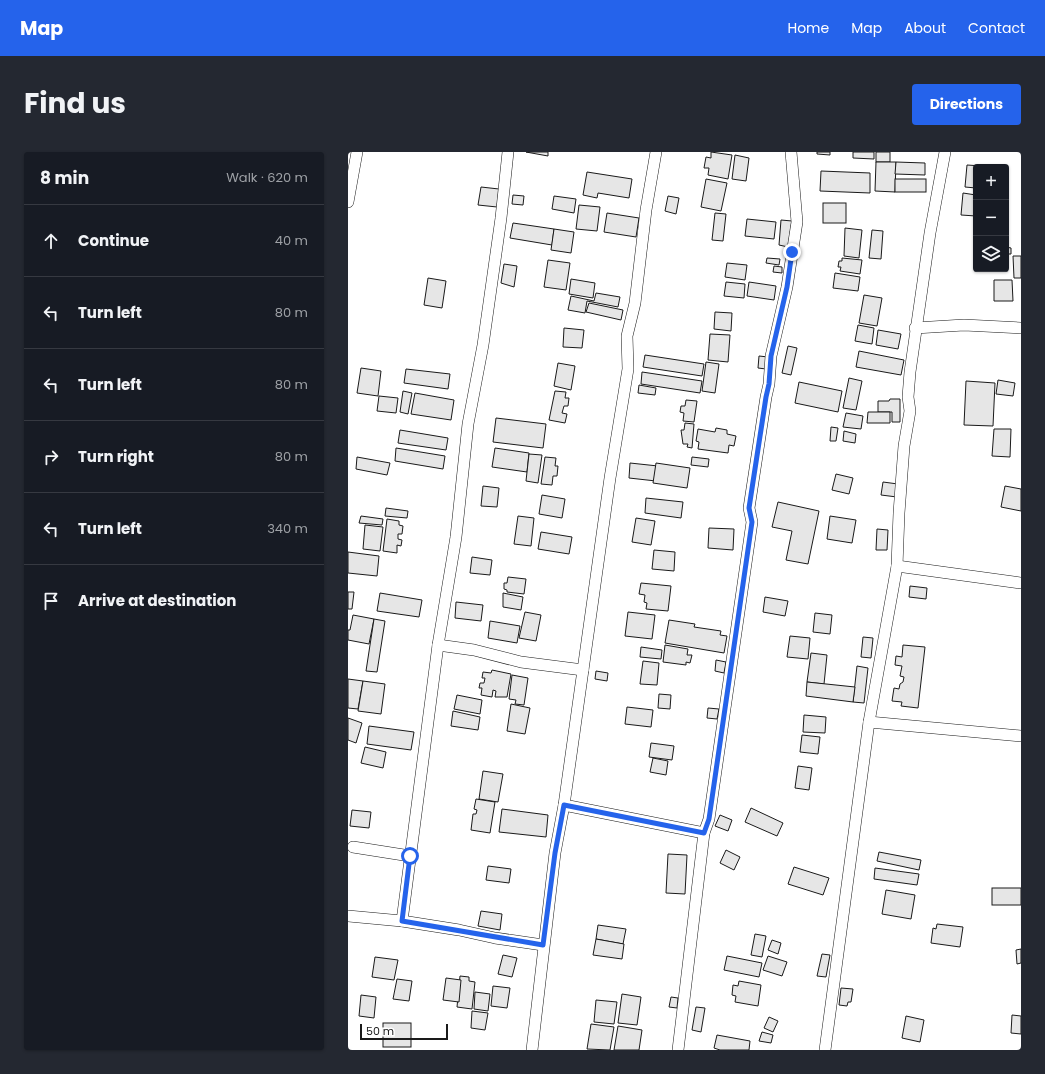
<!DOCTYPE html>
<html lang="en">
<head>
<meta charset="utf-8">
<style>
	body { margin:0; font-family:Poppins,sans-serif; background:#242831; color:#f1f3f6 }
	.controls { position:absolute; right:12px; top:12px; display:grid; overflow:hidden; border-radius:4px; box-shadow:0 1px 3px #0004 }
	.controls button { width:36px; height:36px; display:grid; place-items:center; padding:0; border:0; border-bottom:1px solid #363941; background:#171b24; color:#f1f3f6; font:20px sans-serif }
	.scale { position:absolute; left:12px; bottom:10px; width:88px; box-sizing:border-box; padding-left:4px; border:2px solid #1a1a1a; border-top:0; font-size:11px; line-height:14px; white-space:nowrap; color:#1a1a1a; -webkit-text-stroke:3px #fff; paint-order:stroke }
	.stop { position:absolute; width:12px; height:12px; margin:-9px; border:3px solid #2563eb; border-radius:50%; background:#fff }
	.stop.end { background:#2563eb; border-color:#fff; box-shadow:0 1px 4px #0008 }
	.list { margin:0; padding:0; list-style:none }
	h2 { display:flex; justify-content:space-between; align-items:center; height:52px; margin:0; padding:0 16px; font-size:17px }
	h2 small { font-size:13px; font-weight:400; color:#9ea1a6 }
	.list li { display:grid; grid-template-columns:26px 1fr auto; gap:12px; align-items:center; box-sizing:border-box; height:72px; padding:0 16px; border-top:1px solid #363941 }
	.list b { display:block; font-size:15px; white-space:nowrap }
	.list em { font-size:13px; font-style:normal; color:#9ea1a6 }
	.icon { flex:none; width:22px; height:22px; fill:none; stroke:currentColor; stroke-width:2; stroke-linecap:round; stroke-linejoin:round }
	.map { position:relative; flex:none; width:673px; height:898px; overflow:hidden; border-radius:4px }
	header { display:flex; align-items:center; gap:24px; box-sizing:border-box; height:56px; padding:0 20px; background:#2563eb; color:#fff }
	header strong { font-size:19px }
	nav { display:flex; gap:22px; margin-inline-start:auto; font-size:14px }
	.intro { display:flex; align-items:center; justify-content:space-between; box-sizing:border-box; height:96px; padding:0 24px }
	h1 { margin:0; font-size:28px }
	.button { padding:10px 18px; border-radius:4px; background:#2563eb; color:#fff; font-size:14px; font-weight:700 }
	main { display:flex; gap:24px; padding:0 24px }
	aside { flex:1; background:#171b24; border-radius:4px; box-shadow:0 1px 3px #0004 }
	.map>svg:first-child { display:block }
</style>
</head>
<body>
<header>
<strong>Map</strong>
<nav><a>Home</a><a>Map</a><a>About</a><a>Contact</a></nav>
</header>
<div class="intro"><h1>Find us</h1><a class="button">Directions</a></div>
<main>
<aside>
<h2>8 min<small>Walk · 620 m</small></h2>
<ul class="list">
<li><svg class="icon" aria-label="ahead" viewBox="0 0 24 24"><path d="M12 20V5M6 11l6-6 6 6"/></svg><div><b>Continue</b></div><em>40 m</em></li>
<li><svg class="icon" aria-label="left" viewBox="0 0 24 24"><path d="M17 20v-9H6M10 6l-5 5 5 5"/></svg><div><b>Turn left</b></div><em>80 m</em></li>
<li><svg class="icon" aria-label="left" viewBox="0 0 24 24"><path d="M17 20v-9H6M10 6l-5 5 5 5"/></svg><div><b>Turn left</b></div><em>80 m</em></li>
<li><svg class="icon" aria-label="right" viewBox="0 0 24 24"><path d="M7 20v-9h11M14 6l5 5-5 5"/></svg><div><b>Turn right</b></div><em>80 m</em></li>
<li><svg class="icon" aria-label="left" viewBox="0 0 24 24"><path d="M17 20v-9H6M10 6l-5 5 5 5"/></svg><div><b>Turn left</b></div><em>340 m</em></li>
<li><svg class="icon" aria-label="arrive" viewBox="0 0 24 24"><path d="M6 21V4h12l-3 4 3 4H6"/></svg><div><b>Arrive at destination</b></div></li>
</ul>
</aside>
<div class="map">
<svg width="673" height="898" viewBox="0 0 673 898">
	<rect width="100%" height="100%" fill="#fff"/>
	<!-- building -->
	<g fill="#e6e6e6" stroke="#1a1a1a">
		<path d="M178 0H200V4Z"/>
		<path d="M363 0 384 3 380 27 360 23 361 16H356L358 5 363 6Z"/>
		<path d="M469 0H482V3L469 2Z"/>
		<path d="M505 0H526V7L505 6Z"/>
		<rect x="528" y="0" width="14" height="10"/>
		<path d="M387 3 401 6 398 29 384 27Z"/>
		<path d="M528 10H548L547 40 527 39Z"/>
		<path d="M548 10 577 11V23L547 22Z"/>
		<path d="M619 13 634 14 628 15V36L617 35Z"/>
		<path d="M473 19 522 21V41L472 39Z"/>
		<path d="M239 20 284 27 281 46 250 41 249 46 235 43Z"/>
		<path d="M358 27 379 31 373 59 353 55Z"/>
		<rect x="547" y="27" width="31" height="13"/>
		<path d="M133 35 151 37 149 55 130 53Z"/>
		<path d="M615 41 628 43V64L613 63Z"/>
		<path d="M165 43 176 44 175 53 164 52Z"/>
		<path d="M206 44 228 47 226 61 204 57Z"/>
		<path d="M320 44 331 46 328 62 317 59Z"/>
		<rect x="475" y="51" width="23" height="20"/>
		<path d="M231 53 252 55 249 79 228 77Z"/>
		<path d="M259 61 291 66 288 85 256 80Z"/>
		<path d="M367 61 378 62 375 89 364 88Z"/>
		<path d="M399 67 428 70 426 87 397 84Z"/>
		<path d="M433 68 444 69 440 95 431 93Z"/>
		<path d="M165 71 206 77 204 93 162 86Z"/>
		<path d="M497 76 514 78 511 106 496 104Z"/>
		<path d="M206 77 226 80 223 101 203 98Z"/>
		<path d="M524 78 535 79 533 107 521 106Z"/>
		<path d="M658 88V95L663 96V102H658Z"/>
		<path d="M665 104H673V126H666Z"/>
		<path d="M419 106 432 107 431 113 418 111Z"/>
		<path d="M494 106 514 108 512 122 492 119 493 115H490L491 109H494Z"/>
		<path d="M200 108 222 111 218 138 196 135Z"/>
		<path d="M379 111 399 113 397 128 377 125Z"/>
		<path d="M156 112 169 114 166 135 153 131Z"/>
		<path d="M426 114 434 115V121L425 120Z"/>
		<path d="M487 121 512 125 510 139 485 136Z"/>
		<path d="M80 126 98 129 94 156 76 153Z"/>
		<path d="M223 127 247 131 245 146 221 142Z"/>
		<path d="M646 128H664L665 149H646Z"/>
		<path d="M378 130 397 132 396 146 376 144Z"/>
		<path d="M401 130 428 134 426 148 399 144Z"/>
		<path d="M248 141 272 145 270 155 239 149 237 161 220 158 223 144 246 149Z"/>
		<path d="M516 143 534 146 529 174 511 171Z"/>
		<path d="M241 151 275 158 273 168 238 160Z"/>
		<path d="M367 160 384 161 383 179 366 177Z"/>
		<path d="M510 173 526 176 524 192 507 189Z"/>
		<path d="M216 176 236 178 234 196 215 195Z"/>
		<path d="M530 178 553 182 550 197 528 193Z"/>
		<path d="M362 182 382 183 380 210 360 208Z"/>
		<path d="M440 194 449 196 443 223 434 221Z"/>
		<path d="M511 199 556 208 553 223 508 215Z"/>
		<path d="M297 203 356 212 354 224 295 215Z"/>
		<path d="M411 204 420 205 418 217 410 216Z"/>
		<path d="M358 210 371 212 367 241 354 239Z"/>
		<path d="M210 211 227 214 223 238 206 234Z"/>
		<path d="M13 216 33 219 30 244 9 241Z"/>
		<path d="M58 217 102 222 100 237 56 231Z"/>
		<path d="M294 220 354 229 352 241 293 232Z"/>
		<path d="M501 226 514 229 508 258 495 256Z"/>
		<path d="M650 228 667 231 665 244 648 242Z"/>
		<path d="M618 229 647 231 645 274 616 273Z"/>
		<path d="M451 230 494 239 490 260 447 251Z"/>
		<path d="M291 233 308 236 307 243 290 241Z"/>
		<path d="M55 239 64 241 60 262 52 260Z"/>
		<path d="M207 239 218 240 217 246H221L220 254H216L214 261 219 262 217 271 201 268Z"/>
		<path d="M67 241 106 248 103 268 63 262Z"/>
		<path d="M31 244 50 246 48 261 29 259Z"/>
		<path d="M542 247H552V270H544V260H530V249H541Z"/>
		<path d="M338 248 349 249 346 270 335 269 336 261 332 260 333 254H337Z"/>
		<path d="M520 260H542V271H519Z"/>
		<path d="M498 261 515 264 513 277 495 275Z"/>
		<path d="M148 266 198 272 195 296 145 290Z"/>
		<path d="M337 271 346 272 344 296 339 295 340 292H335L333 278H336Z"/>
		<path d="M483 275 490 276 488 289H482Z"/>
		<path d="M368 276 379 278V282L388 284 386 294 381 293 380 301 350 297 351 290 348 289 350 277 367 280Z"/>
		<path d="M646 277H663L662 305 644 304Z"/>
		<path d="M52 278 100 286 98 298 50 291Z"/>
		<path d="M496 279 508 282 507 291 495 289Z"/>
		<path d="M48 296 97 304 95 317 47 309Z"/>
		<path d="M147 296 181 301 179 320 144 315Z"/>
		<path d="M181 302 194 303 190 331 178 329Z"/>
		<path d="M9 305 42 311 39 323 8 317Z"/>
		<path d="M197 305 208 306 207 314H210L209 324H205L204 333 193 332Z"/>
		<path d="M344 305 361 307 360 315 343 313Z"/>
		<path d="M282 311 310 314 308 329 281 326Z"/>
		<path d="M308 311 342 316 339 336 305 331Z"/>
		<path d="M488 322 505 326 501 342 484 338Z"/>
		<path d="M535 330 550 332 549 345 533 343Z"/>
		<path d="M135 334 151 336 149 355 133 354Z"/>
		<path d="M657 334 673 337V359L653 355Z"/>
		<path d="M194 343 217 347 214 366 191 362Z"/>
		<path d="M298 346 335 350 333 366 297 361Z"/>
		<path d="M430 350 471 359 460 412 438 408 444 379 424 375Z"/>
		<path d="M38 356 60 359 59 366 37 364Z"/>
		<path d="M13 364 35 367 34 373 11 371Z"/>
		<path d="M170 364 186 366 183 394 166 392Z"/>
		<path d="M482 364 508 368 504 391 479 387Z"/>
		<path d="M288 366 307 369 303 393 284 390Z"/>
		<path d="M39 367 51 369V373L55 374 54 382H50V387L54 388 53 394 49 393V401L35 399Z"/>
		<path d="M17 373 35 375 32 399 15 397Z"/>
		<path d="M361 376 386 377 385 398 360 396Z"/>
		<path d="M529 377 540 378 539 398H528Z"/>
		<path d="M193 380 224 385 221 402 190 397Z"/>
		<path d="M306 398 327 400 326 419 304 417Z"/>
		<path d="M0 400 31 404 29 424 0 421Z"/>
		<path d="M124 405 144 408 142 423 122 421Z"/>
		<path d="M160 425 178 427 176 442 159 440V438L156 437V431H159Z"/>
		<path d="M293 431 323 434 320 459 298 457 299 451 296 450 297 443 291 442Z"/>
		<path d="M562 434 579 436 578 447 561 445Z"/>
		<path d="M0 440H6L4 457H0Z"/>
		<path d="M32 441 74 448 71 465 29 459Z"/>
		<path d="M155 441 175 445 173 458 155 455Z"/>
		<path d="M417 445 440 449 437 464 415 460Z"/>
		<path d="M108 450 135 453 133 469 107 466Z"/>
		<path d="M177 460 193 463 188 489 171 486Z"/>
		<path d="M280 460 307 463 304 487 277 484Z"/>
		<path d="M467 461 484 463 482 482 465 480Z"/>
		<path d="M5 463 26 467 21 492 0 488V478H2Z"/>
		<path d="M26 467 37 469 29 520 18 519Z"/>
		<path d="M321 468 347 472 346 475 373 479 372 483 379 484 376 501 317 491Z"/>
		<path d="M142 469 172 474 169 491 140 486Z"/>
		<path d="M442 484 462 486 460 507 439 505Z"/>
		<path d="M515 485 525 486 523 506 513 505Z"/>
		<path d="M317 493 340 497 339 503H344L342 511 338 510V513L315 510Z"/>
		<path d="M555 493 577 495 570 556 553 554 554 550 544 549 546 536 551 537 552 532 555 530 556 525 552 524 554 514 547 513 548 504 554 505Z"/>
		<path d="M293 495 314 498 313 507 292 505Z"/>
		<path d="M463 501 479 503 476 532 459 530Z"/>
		<path d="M368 508 378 510 376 521 367 519Z"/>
		<path d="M295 509 311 511 309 533 292 532Z"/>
		<path d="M509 514 520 516 516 551 505 550Z"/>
		<path d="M144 518 163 522 159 545H147L148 539 145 538 144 545 133 543 134 536H131L132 531H136L137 526H134L135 520 143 521Z"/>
		<path d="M248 519 260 521 259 529 247 527Z"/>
		<path d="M164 523 180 526 176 553 167 552 168 548 161 547Z"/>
		<path d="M0 527 15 529 10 557 0 556Z"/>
		<path d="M15 529 37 532 33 562 10 559Z"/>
		<path d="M459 530 507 535 505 550 458 544Z"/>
		<path d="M311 542 323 543 322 557 310 556Z"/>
		<path d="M109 543 134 548 132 562 106 557Z"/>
		<path d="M163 552 182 556 177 582 159 579Z"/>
		<path d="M279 555 305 558 303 575 277 572Z"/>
		<path d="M360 556 371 557 369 567 359 566Z"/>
		<path d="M105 559 132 565 130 578 103 574Z"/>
		<path d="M456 563 478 565 477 581 455 580Z"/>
		<path d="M0 566 14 571 8 591 0 588Z"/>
		<path d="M21 574 66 580 63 598 19 592Z"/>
		<path d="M454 583 472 585 470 602 452 600Z"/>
		<path d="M303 591 326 594 324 608 301 605Z"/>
		<path d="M17 595 38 600 35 616 13 611Z"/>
		<path d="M305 606 320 609 318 623 302 620Z"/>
		<path d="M450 614 464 616 461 638 447 636Z"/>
		<path d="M135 619 155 622 150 650 131 647Z"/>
		<path d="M128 647 147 650 142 681 123 678 125 662H128L129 658 126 657Z"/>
		<path d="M403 656 435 671 429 684 397 670Z"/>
		<path d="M154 657 200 663 198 685 151 680Z"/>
		<path d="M4 658 23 660 21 676 2 674Z"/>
		<path d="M372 663 384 668 380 679 367 674Z"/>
		<path d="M378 698 392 705 386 718 372 711Z"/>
		<path d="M531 700 573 708 571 718 529 709Z"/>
		<path d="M320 702 339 703 337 742 318 741Z"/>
		<path d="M140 714 163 717 161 731 138 728Z"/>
		<path d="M446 715 481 726 475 743 440 732Z"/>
		<path d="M527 716 571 722 569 733 526 727Z"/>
		<rect x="644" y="736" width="29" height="17"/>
		<path d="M538 738 567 743 563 767 534 762Z"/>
		<path d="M133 759 154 762 152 778 130 774Z"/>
		<path d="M589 772 615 775 612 795 583 791 585 776 588 777Z"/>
		<path d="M250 773 278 777 275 792 248 787Z"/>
		<path d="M407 782 418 784 414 805 403 803Z"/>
		<path d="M248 787 276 792 274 807 245 803Z"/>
		<path d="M424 788 433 791 430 802 420 798Z"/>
		<path d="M673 797V811L669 812 668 798Z"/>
		<path d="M474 802 482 803 478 825 469 824Z"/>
		<path d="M155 803 169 806 164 825 150 822Z"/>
		<path d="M379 804 414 811 411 825 376 818Z"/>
		<path d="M420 804 439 810 434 824 415 818Z"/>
		<path d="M27 805 50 808 46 828 24 825Z"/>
		<path d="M112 824 121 825V829L127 830 124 857 109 855Z"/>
		<path d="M98 826 113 828 111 850 95 848Z"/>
		<path d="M49 827 64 829 61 849 45 847Z"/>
		<path d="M391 829 413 833 410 854 387 850 388 844 384 843 385 833 390 834Z"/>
		<path d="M145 834 162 836 159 856 143 854Z"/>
		<path d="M493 836 505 837 503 850H500L499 854 491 853Z"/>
		<path d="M127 840 142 842 140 859 126 857Z"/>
		<path d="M274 842 293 845 289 873 270 871Z"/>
		<path d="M13 843 28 845 26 866 11 864Z"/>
		<path d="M323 845 330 846 329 856 321 855Z"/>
		<path d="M248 848 269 850 266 872 246 870Z"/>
		<path d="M348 855 357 856 353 880 344 878Z"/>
		<path d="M124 859 140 861 137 878 123 876Z"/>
		<path d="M664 863 673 864V882L663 881Z"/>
		<path d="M558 864 576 868 572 890 554 886Z"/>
		<path d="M421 865 430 869 425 880 416 876Z"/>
		<rect x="35" y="871" width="28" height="24"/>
		<path d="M243 872 266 875 262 898 239 897Z"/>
		<path d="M270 874 294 878 291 898H266Z"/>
		<path d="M414 880 425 883 423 891 411 889Z"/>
		<path d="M369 883 402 889 401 898H372L366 896Z"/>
	</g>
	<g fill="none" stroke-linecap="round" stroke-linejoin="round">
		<!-- street casing -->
		<g stroke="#1a1a1a" stroke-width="12">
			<g id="street">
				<path d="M308 0 298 58 287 151 279 184 280 217 262 326 216 653 356 681"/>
				<path d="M0 50 9 0"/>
				<path d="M567 176 616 173 673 176"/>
				<path d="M549 414 673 431"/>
				<path d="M90 493 126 498 173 510 235 518"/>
				<path d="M521 570 673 584"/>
				<path d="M5 695 62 704"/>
				<path d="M0 764 54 769 111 778 147 786 195 793"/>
				<path d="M54 769 90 493 108 385 120 272 135 193 153 66 160 0"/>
				<path d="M184 898 207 701 216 653"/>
				<path d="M330 898 356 681 361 667 404 370 401 356 418 245 421 232 423 204 439 135 449 70 443 0"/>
				<path d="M477 898 521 570 549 414 551 361 556 294 562 259 560 245 562 220 582 81 597 0"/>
			</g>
		</g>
		<!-- street -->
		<use href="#street" stroke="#fff" stroke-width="11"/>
	</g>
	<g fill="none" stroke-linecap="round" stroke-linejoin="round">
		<!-- route -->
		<path stroke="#2563eb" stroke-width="5" d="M62 704 54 769 195 793 207 701 216 653 356 681 361 667 404 370 401 356 418 245 421 232 423 204 439 135 444 100"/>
	</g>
</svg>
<div class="controls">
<button>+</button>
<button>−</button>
<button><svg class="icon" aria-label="layers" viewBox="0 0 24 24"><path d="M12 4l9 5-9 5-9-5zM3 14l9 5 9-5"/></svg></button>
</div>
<div class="scale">50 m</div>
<div class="stop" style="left:62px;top:704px"></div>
<div class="stop end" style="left:444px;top:100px"></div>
</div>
</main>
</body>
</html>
